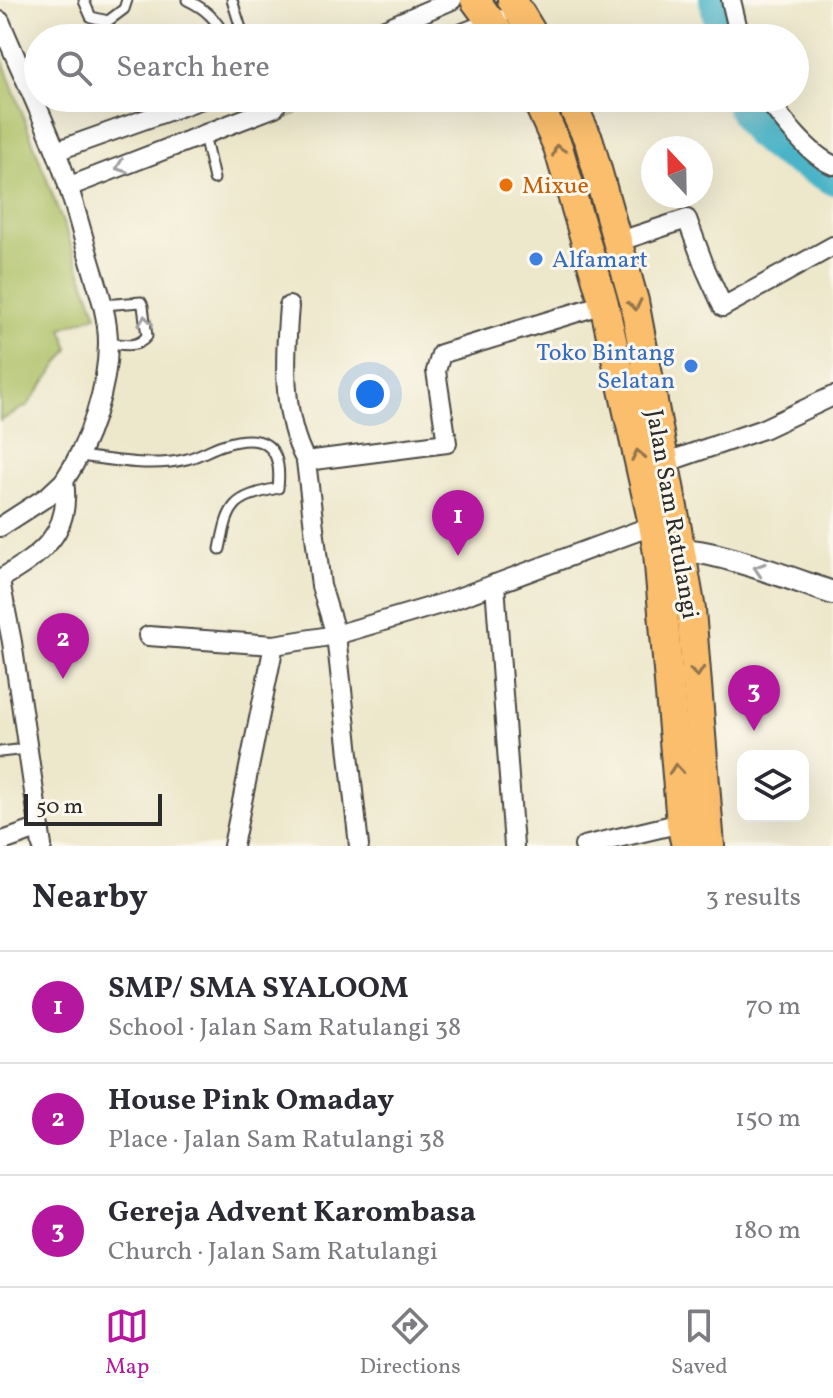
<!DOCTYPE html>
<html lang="en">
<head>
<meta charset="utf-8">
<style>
	body { margin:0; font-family:Vollkorn,serif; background:#f7f7f7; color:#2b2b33 }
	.controls { position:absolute; right:24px; bottom:24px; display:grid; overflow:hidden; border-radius:16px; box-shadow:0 8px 32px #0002 }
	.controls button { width:72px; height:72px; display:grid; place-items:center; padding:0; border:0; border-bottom:2px solid #e1e1e2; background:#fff; color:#2b2b33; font:40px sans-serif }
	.compass { position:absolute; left:641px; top:136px; width:72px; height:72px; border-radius:50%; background:#fff; box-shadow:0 8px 32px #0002; rotate:338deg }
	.scale { position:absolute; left:24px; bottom:20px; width:138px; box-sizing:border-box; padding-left:8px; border:4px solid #2b2b2b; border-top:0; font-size:22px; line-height:28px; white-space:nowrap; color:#2b2b2b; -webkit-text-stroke:6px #fbf7ec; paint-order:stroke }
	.you { position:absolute; left:370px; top:394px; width:28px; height:28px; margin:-20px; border:6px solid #fff; border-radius:50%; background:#1a73e8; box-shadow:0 0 0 12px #1a73e833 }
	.badge { display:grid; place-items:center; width:52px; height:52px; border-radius:50%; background:#b5179e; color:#fff; font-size:26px; font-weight:700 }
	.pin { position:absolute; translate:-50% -66px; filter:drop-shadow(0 2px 4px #0008) }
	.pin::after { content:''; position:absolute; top:42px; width:28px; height:24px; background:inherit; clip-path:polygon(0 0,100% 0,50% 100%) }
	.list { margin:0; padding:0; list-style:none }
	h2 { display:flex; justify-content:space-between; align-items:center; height:104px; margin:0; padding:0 32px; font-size:34px }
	h2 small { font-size:26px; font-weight:400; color:#7c7c81 }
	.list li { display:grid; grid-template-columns:52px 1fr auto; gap:24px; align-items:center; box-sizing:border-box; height:112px; padding:0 32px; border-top:2px solid #e1e1e2 }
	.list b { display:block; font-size:30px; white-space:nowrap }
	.list p { margin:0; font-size:26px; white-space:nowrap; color:#7c7c81 }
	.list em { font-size:26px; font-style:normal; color:#7c7c81 }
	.icon { flex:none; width:44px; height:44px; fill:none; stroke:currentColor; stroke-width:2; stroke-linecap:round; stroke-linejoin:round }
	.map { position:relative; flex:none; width:833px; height:846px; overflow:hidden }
	.search { position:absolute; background:#fff; box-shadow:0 8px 32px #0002; left:24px; right:24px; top:24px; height:88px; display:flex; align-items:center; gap:20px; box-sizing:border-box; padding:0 28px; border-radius:44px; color:#7c7c81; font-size:30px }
	.sheet { height:440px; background:#fff }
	nav { display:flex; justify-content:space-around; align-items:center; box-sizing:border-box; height:112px; border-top:2px solid #e1e1e2; background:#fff; font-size:22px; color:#7c7c81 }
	nav a { display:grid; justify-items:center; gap:4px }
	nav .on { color:#b5179e }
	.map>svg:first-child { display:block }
</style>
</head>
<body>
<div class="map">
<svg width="833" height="846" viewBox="0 0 833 846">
	<rect width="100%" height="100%" fill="#fbf7ec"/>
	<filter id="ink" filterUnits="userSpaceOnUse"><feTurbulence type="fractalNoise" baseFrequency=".0125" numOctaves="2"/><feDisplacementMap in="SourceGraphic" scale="16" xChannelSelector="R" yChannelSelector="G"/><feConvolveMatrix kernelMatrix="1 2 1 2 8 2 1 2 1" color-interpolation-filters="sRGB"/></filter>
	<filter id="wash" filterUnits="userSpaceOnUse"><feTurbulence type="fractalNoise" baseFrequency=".006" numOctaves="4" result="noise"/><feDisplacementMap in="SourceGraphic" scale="32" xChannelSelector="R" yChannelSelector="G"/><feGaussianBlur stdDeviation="1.8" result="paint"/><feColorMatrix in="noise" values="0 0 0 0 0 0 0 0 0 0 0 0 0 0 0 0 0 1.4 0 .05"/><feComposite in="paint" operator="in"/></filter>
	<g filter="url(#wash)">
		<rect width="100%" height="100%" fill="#ede7cb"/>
		<!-- green -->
		<path fill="#acbf63" stroke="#6c7547" stroke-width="2" d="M0 53 97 315 62 328 69 349 28 405 0 421Z"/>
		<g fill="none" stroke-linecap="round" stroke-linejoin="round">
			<!-- river -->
			<g stroke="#49b3c7" stroke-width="34">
				<path d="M716 0 724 38"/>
				<path d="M740 98C757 146 792 155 833 178"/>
			</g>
		</g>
	</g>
	<g filter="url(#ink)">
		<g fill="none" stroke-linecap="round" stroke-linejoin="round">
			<!-- minor-tunnel -->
			<g stroke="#c6c1ab" stroke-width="18" stroke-dasharray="18 9" stroke-linecap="butt">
				<path d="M362 38 380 31"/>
				<path d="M275 107 297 98"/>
			</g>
			<!-- service casing -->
			<g stroke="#484743" stroke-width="13">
				<g id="service">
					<path d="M187 0C206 9 216 19 226 38"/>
					<path d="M232 0 244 38"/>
					<path d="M84 1 91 17 108 21 124 9 127 0"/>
					<path d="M204 135 214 179"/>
					<path d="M103 305 141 302 143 306 147 336C137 349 123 344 108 343"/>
					<path d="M80 456C115 460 152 468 187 459 199 456 210 449 222 445 262 432 283 444 278 488 232 498 229 503 220 549"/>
					<path d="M0 752 26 749"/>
				</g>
			</g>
			<!-- minor casing -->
			<g stroke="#484743" stroke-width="22">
				<g id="minor">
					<path d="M731 0 740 38"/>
					<path d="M0 21C18 64 38 106 55 149 69 183 78 219 88 254 96 283 108 312 108 343 108 389 89 443 64 481 72 533 41 555 0 579"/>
					<path d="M380 31 452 0"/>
					<path d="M450 38 499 19"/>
					<path d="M766 98C782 119 809 155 833 165"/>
					<path d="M56 151 205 98"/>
					<path d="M68 187 275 107"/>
					<path d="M617 242 687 219 706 270 723 307 833 246"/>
					<path d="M289 306C285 355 281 416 306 461"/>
					<path d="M664 463 763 429 833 396"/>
					<path d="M0 527 48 496 64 481"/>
					<path d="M0 581 12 642 42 846"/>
					<path d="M495 584 514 846"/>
					<path d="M148 636 274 645"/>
					<path d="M0 842 40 828"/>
					<path d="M233 846 274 645 336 635 447 602 662 522"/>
					<path d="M359 846 336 635 321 586 306 461 447 443 436 371 441 354 604 304"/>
					<path d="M584 846 681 823"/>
				</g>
			</g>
			<!-- tertiary casing -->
			<g stroke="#484743" stroke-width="26">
				<path id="tertiary" d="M667 551C700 543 797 581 833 593"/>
			</g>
			<!-- trunk casing -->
			<g stroke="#484743" stroke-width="32">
				<g id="trunk">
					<path d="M475 0 503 38"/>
					<path d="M512 0 535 38"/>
					<path d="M536 98 558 147 604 304 653 524 658 553 681 823 686 846"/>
					<path d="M569 98 589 141 634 301 675 518 691 610 710 846"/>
				</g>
			</g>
			<!-- service -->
			<use href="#service" stroke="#fff" stroke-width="9"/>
			<!-- minor -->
			<use href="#minor" stroke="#fff" stroke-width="18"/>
			<!-- tertiary -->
			<use href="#tertiary" stroke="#fff" stroke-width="22"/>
			<!-- trunk -->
			<use href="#trunk" stroke="#fabe6d" stroke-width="28"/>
		</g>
		<!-- one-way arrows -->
		<defs><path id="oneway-chevron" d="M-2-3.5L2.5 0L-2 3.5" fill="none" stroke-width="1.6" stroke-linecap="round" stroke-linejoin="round" transform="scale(2)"/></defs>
		<g stroke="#92744c">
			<use href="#oneway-chevron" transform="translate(558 150) rotate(-109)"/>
			<use href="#oneway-chevron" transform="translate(635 305) rotate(78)"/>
			<use href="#oneway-chevron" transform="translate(638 455) rotate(-102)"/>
			<use href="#oneway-chevron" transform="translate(697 672) rotate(85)"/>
			<use href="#oneway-chevron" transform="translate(676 769) rotate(-95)"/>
		</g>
		<g stroke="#a0a0a0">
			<use href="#oneway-chevron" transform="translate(121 167) rotate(159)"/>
			<use href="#oneway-chevron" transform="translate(145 321) rotate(-97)"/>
			<use href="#oneway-chevron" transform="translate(759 569) rotate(-162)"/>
		</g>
	</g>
	<!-- markers -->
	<circle fill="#e8710a" stroke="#fbf7ec" stroke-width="3" cx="506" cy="185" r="8"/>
	<g fill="#3f7fe0" stroke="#fbf7ec" stroke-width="3">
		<circle cx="536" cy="259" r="8"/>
		<circle cx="691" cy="366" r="8"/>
	</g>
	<g text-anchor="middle" stroke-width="6" stroke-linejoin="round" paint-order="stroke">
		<!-- food labels -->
		<g font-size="24" fill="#c56008" stroke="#fbf7ec" text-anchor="start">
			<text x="522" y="193">Mixue</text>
		</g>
		<!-- shop labels -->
		<g font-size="24" fill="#366cbe" stroke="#fbf7ec" text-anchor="start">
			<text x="552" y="267">Alfamart</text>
			<text x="675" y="360" text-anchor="end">Toko Bintang<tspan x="675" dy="28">Selatan</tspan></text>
		</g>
		<!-- street labels -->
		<g font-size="24" fill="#2b2b2b" stroke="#fbf7ec">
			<text transform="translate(673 514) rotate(80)" y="8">Jalan Sam Ratulangi</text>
		</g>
	</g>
</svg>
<div class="controls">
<button><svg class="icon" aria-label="layers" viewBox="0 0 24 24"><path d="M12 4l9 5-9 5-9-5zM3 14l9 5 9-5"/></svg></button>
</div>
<svg class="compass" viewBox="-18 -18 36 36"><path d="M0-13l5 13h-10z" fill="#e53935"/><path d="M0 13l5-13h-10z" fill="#7c7c81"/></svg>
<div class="scale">50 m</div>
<div class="you"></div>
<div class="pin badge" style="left:458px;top:556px">1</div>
<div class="pin badge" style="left:63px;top:679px">2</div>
<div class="pin badge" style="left:754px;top:731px">3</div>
<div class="search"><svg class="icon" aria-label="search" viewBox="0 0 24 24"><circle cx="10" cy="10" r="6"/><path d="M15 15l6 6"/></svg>Search here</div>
</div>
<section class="sheet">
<h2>Nearby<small>3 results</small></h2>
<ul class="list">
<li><span class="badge">1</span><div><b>SMP/ SMA SYALOOM</b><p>School · Jalan Sam Ratulangi 38</p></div><em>70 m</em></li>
<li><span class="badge">2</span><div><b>House Pink Omaday</b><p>Place · Jalan Sam Ratulangi 38</p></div><em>150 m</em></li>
<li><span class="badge">3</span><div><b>Gereja Advent Karombasa</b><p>Church · Jalan Sam Ratulangi</p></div><em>180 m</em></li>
</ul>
</section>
<nav>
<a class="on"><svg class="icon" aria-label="map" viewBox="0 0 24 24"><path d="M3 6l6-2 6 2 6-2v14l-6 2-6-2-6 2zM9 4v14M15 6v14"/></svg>Map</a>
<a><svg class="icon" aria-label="directions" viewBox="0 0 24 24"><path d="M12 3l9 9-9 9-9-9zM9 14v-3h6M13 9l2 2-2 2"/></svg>Directions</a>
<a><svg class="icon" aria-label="saved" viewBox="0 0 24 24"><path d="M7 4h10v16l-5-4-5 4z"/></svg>Saved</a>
</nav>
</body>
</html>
